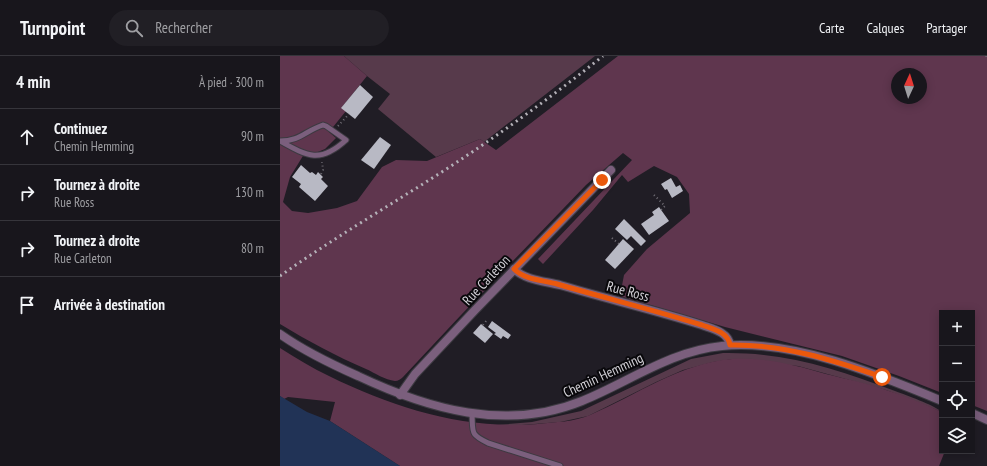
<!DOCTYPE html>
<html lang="fr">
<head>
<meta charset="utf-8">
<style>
	body { margin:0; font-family:"PT Sans Narrow",sans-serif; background:#211f25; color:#f1f3f6 }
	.controls { position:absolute; right:12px; bottom:12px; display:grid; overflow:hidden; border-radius:0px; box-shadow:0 2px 10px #0003 }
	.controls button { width:36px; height:36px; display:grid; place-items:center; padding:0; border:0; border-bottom:1px solid #36353b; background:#18161c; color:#f1f3f6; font:20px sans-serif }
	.compass { position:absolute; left:611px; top:12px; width:36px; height:36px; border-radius:50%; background:#18161c; box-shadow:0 2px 10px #0003; rotate:4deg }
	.stop { position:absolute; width:12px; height:12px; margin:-9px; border:3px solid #ea580c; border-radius:50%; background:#fff }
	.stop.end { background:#ea580c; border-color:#fff; box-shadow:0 1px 4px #0008 }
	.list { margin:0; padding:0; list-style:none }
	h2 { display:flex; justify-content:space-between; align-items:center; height:52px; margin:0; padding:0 16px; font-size:17px }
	h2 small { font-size:13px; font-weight:400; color:#9f9fa3 }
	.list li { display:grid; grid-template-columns:26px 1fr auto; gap:12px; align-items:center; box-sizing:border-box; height:56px; padding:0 16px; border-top:1px solid #36353b }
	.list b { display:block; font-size:15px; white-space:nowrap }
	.list p { margin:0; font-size:13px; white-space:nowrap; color:#9f9fa3 }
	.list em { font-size:13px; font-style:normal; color:#9f9fa3 }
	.icon { flex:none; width:22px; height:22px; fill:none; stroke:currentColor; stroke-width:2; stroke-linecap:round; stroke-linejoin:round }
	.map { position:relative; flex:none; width:707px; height:410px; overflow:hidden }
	header { display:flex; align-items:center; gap:24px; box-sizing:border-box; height:56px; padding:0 20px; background:#18161c; border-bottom:1px solid #36353b }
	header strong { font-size:19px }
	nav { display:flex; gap:22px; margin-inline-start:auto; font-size:14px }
	.search { width:280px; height:36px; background:#211f25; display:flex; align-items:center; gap:10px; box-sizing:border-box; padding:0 14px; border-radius:22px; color:#9f9fa3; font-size:15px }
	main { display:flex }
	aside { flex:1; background:#18161c }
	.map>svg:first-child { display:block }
</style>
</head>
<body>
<header>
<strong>Turnpoint</strong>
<div class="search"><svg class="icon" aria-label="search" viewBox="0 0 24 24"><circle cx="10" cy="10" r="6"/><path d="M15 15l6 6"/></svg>Rechercher</div>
<nav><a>Carte</a><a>Calques</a><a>Partager</a></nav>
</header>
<main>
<aside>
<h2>4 min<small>À pied · 300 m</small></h2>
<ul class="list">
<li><svg class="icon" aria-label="ahead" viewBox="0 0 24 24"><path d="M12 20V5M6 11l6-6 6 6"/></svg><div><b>Continuez</b><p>Chemin Hemming</p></div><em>90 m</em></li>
<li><svg class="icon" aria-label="right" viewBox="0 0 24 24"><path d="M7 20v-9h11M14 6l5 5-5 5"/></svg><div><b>Tournez à droite</b><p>Rue Ross</p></div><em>130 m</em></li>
<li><svg class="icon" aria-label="right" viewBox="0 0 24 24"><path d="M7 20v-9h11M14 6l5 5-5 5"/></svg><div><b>Tournez à droite</b><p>Rue Carleton</p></div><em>80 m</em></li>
<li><svg class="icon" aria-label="arrive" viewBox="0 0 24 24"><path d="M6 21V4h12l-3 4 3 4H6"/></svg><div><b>Arrivée à destination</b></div></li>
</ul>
</aside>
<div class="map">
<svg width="707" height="410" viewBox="0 0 707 410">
	<rect width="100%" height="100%" fill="#201d25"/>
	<!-- green -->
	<g fill="#573a4b">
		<path d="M64 0H315L204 86 200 83 156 101 98 53 110 38 87 20Z"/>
		<path d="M443 297C506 296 557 313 615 335 628 340 652 348 662 356L606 334 518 310 453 303 433 306 403 314 376 326 308 360 280 366 242 369H217L252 366 301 355 411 303Z"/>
	</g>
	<!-- forest -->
	<g fill="#5f364e" fill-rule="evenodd">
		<path d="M0 0H64L87 20 62 51 66 55 49 76 56 82 45 93 33 98 26 95 10 121 3 146 12 155 28 157 57 152 77 145 102 111 116 104 147 105 200 83 216 94 338 0H707V355L692 349V257H662V337L619 320 562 300 445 271 340 240 344 219 367 193 410 157 409 138 397 121 374 110 348 126 342 119 313 154 263 208 258 203 352 104 343 97 306 129 181 259 123 321C121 323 118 325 115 325 105 324 95 317 86 313 56 300 28 285 0 268ZM617 18H641V42H617Z"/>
		<path d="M0 292C16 302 32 312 49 320 114 352 185 374 258 368 275 366 294 366 310 359 357 339 400 307 452 303 484 301 515 309 546 318 566 323 587 327 606 334 625 340 644 348 662 356V395H665L659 410H120L50 365 55 346 8 341 4 343 0 340Z"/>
	</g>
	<!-- water -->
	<path fill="#213356" d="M0 340 27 356 50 365 120 410H0Z"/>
	<!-- building -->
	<g fill="#b8b9c4">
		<path d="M80 29 93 41 75 63 61 52Z"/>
		<path d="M100 81 111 89 94 113 81 104Z"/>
		<path d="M21 109 30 117 32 116 36 119 38 116 43 121 41 123 48 130 35 145 19 131 21 128 12 121Z"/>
		<path d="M391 122 396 131 400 129 403 135 392 142 387 133 385 134 381 128Z"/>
		<path d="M379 151 389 165 369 179 361 168 374 159 372 156Z"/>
		<path d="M344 163 366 185 361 190 351 180 347 184 335 173Z"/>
		<path d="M343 183 354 193 335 213 325 204Z"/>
		<path d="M212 265 231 279 228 283 223 280 221 283 214 278 216 277 208 271Z"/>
		<path d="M201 268 213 278 205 287 193 277Z"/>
	</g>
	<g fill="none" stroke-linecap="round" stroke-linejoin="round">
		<!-- service casing -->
		<g stroke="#3c3a41" stroke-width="7">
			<g id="service">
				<path d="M43 69 46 70 66 84C40 108 27 100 0 85 20 85 25 75 43 69Z"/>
				<path d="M192 358C193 377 190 378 208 387L280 410"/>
			</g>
		</g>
		<!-- minor casing -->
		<g stroke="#3c3a41" stroke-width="10">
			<g id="minor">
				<path d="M234 213C245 224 264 225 280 229 327 243 375 254 422 269 433 273 448 276 450 289"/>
				<path d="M120 339 135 318 195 254 331 114"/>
			</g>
		</g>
		<!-- tertiary casing -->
		<g stroke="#3c3a41" stroke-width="10">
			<g id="tertiary">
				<path d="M0 278C24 295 51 308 78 320 148 353 226 376 302 345 349 326 390 295 442 290 513 283 597 318 662 345"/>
				<path d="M692 357 707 364"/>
			</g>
		</g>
		<!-- path -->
		<g stroke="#726f77" stroke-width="2" stroke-dasharray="1 3" stroke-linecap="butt">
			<path d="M706 0 707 2"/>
			<path d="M58 70 69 58"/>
			<path d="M41 118 43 114 42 106"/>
			<path d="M374 139 385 150 381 154"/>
			<path d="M332 182 339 188"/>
			<path d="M203 269 206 265"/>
		</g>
		<!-- service -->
		<use href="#service" stroke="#7b5f7d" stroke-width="5"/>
		<!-- minor -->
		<use href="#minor" stroke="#7b5f7d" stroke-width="8"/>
		<!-- tertiary -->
		<use href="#tertiary" stroke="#7b5f7d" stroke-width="8"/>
		<!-- rail -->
		<path stroke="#b4b1b8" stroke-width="3" stroke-dasharray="2 4" stroke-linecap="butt" d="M0 220C55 181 114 147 171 110 223 76 274 39 323 0"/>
	</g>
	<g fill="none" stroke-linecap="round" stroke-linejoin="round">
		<!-- route -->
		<path stroke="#ea580c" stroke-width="5" d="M322 124 234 213C245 224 262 224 277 228 325 242 374 254 422 269 433 273 448 276 450 289 503 288 553 304 602 321"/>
	</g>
	<g text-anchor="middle" stroke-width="4" stroke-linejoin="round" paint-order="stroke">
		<!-- street labels -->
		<g font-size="14" fill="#d2d0d6" stroke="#09080b">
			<text transform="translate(206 224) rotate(-47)" y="5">Rue Carleton</text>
			<text transform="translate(348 235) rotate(15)" y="5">Rue Ross</text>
			<text transform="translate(323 319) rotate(-25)" y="5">Chemin Hemming</text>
		</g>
	</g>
</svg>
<div class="controls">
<button>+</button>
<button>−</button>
<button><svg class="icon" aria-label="locate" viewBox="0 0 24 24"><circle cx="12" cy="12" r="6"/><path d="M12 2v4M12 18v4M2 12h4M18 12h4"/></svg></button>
<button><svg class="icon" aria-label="layers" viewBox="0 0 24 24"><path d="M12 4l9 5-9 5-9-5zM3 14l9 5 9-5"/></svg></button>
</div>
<svg class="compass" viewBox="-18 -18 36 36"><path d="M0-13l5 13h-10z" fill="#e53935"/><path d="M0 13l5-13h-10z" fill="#9f9fa3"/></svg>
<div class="stop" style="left:602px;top:321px"></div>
<div class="stop end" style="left:322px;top:124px"></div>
</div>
</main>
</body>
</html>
